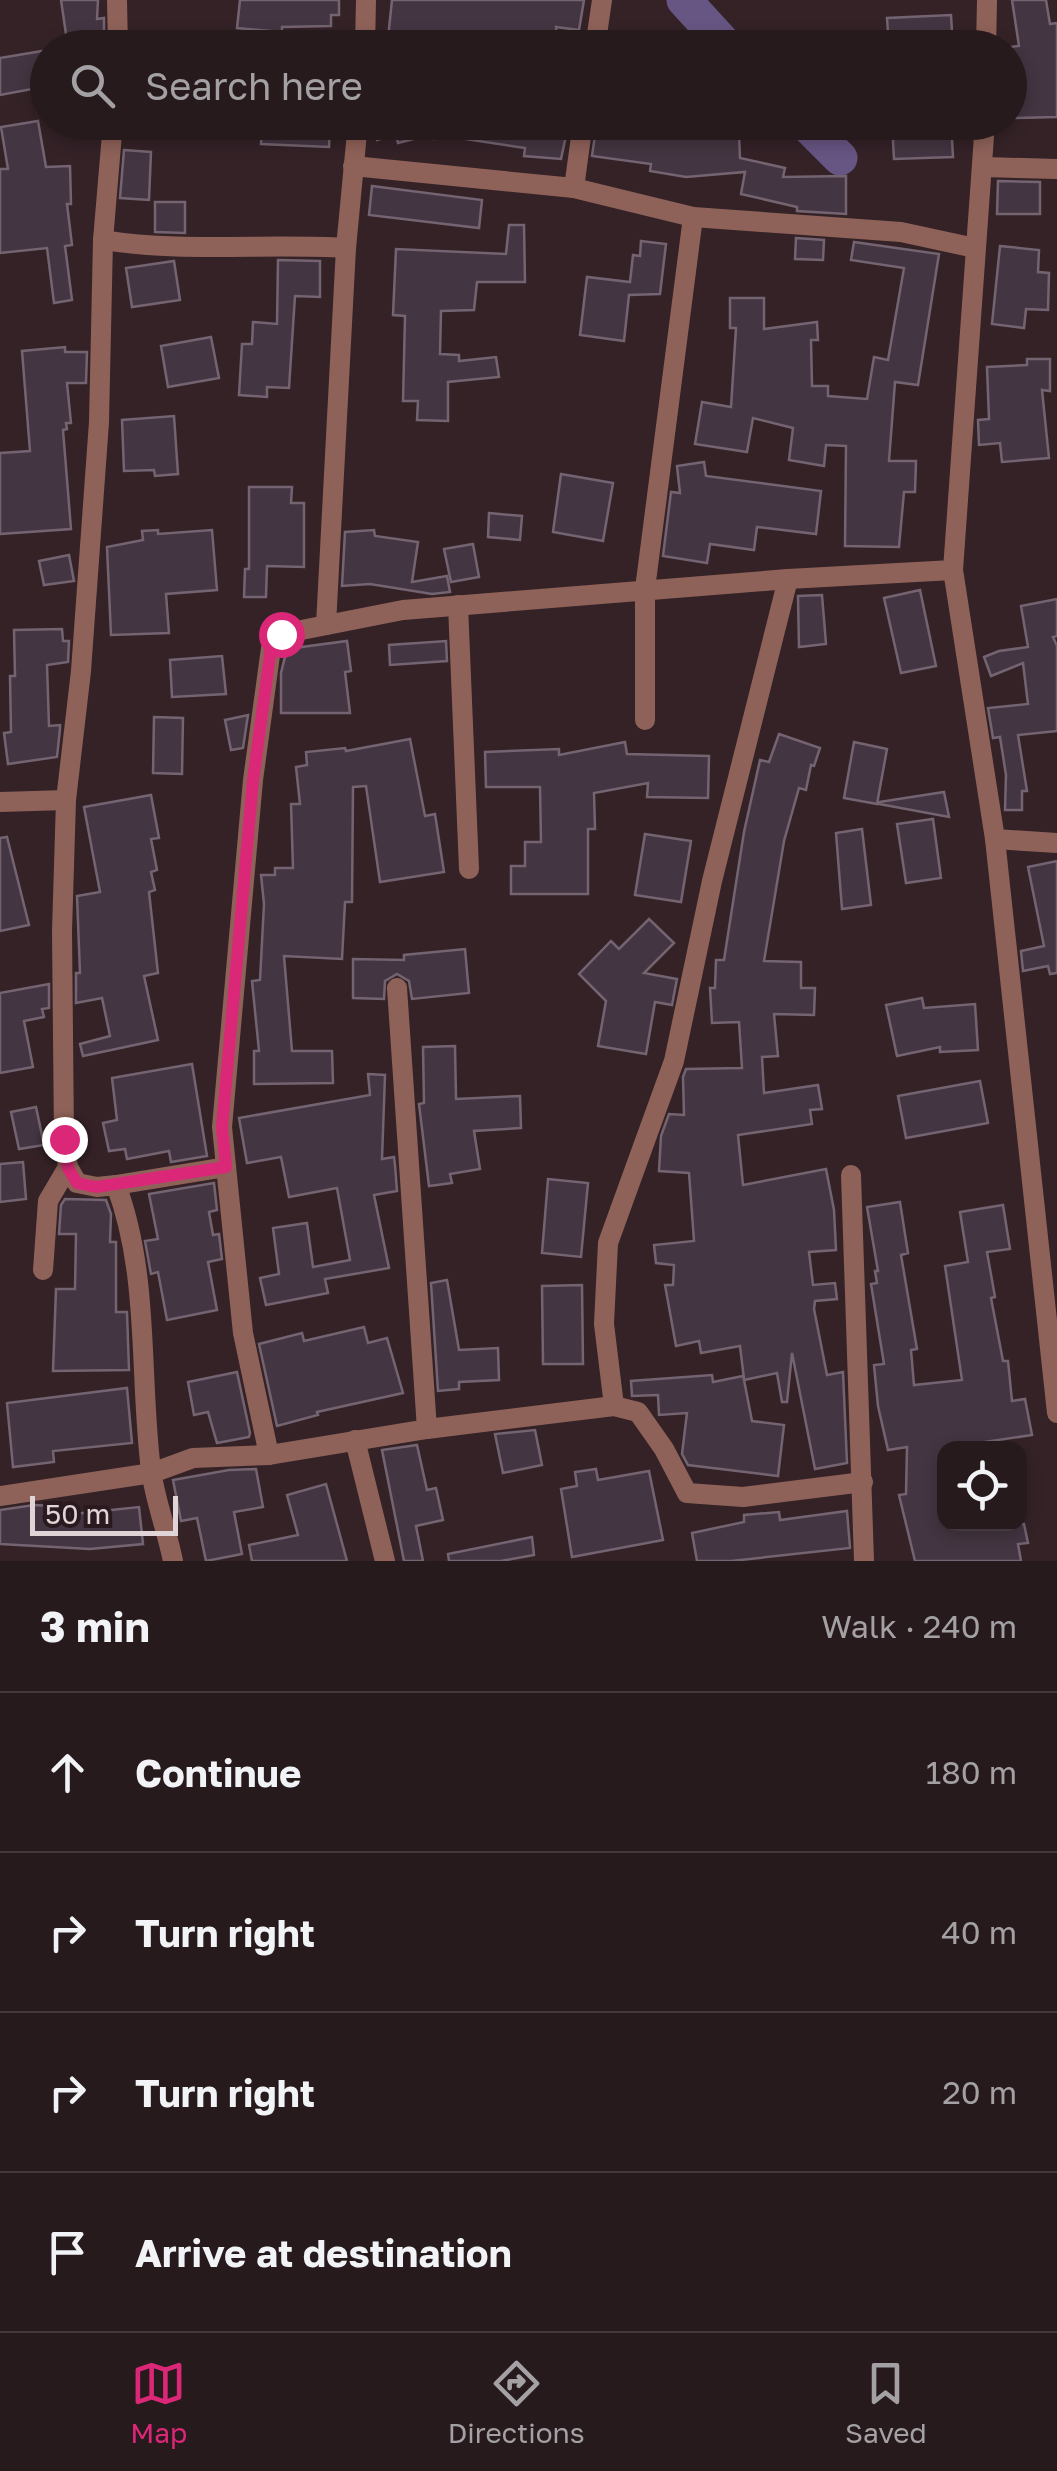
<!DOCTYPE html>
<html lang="en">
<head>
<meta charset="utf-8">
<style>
	body { margin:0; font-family:"Golos Text",sans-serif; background:#33272a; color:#f1f3f6 }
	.controls { position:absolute; right:30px; bottom:30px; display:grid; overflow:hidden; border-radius:20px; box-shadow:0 5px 15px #0003 }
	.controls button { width:90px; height:90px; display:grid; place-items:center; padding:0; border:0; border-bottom:2px solid #43383b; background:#271a1d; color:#f1f3f6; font:50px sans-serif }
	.scale { position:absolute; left:30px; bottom:25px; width:148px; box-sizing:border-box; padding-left:10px; border:5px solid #e0d4d6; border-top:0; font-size:28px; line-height:35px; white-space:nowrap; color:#e0d4d6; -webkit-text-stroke:8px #2a191e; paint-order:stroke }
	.stop { position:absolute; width:30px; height:30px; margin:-22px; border:8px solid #db2777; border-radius:50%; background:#fff }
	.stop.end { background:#db2777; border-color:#fff; box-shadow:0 2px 10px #0008 }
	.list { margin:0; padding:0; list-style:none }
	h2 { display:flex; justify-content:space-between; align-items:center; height:130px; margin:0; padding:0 40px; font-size:42px }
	h2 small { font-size:32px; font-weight:400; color:#a4a1a4 }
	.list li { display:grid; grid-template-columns:65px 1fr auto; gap:30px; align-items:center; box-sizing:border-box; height:160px; padding:0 40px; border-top:2px solid #43383b }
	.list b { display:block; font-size:38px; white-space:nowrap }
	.list em { font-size:32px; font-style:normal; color:#a4a1a4 }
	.icon { flex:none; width:55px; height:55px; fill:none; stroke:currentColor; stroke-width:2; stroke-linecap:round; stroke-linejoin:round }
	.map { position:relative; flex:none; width:1057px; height:1561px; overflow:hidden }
	.search { position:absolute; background:#271a1d; box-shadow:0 5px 15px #0003; left:30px; right:30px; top:30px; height:110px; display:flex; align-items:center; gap:25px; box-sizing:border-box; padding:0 35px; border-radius:55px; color:#a4a1a4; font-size:38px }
	.sheet { height:770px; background:#271a1d }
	nav { display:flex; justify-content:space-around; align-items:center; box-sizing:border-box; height:140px; border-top:2px solid #43383b; background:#271a1d; font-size:28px; color:#a4a1a4 }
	nav a { display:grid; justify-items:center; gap:5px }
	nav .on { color:#db2777 }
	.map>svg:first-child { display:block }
</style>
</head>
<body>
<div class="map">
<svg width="1057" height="1561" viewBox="0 0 1057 1561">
	<rect width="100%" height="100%" fill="#342227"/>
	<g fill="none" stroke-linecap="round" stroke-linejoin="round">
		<!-- river -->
		<g stroke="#675583" stroke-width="35">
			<path d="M684 0 728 48"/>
			<path d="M804 122 840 158"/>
		</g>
	</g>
	<!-- building -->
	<g fill="#433541" stroke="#746471" stroke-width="2.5">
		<path d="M61 0H98L97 19 104 18V48H68Z"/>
		<path d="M240 0H339V15H331V26L282 27V32L237 28Z"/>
		<path d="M392 0H584L579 30 556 27 558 48H387Z"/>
		<path d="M1012 0H1046L1050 24 1057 23V117L1016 118 1010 47 1019 46Z"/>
		<path d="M951 15 953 48H889L887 18Z"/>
		<path d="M48 50V86L0 95V58Z"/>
		<path d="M38 121 46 167 70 166 71 204H67L72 245 65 246 72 300 54 303 47 248 0 253V169H8L1 127Z"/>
		<path d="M262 122H330L329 147 261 144Z"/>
		<path d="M372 122H569L561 159 524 156 525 148 459 138 433 139V134L398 143 396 135 377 140Z"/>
		<path d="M597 122H632L631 126 701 136 739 135 740 158 785 168 783 177 846 176V214L797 211V207L741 194 745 172 686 177 650 171 651 164 592 156Z"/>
		<path d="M892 122H951L953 157 894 159Z"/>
		<path d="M124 150 151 152 149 200 120 198Z"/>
		<path d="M998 181 1040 182V214H997Z"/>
		<path d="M372 186 482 200 479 228 369 215Z"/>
		<path d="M155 202H185V233L155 232Z"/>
		<path d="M509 225H524L525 282H477L474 310 441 311 440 354 459 355V361L496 357 499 377 448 382V421L417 420 418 401H403L405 316 393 315 396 249 506 254Z"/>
		<path d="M796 238 824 240 823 260 795 259Z"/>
		<path d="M641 241 666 244 660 294 629 295 624 341 580 335 587 277 630 282 633 255 640 256Z"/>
		<path d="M854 242 939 254 918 385 895 382 889 461H916L915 492H904L899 547 845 546 846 446 826 445 824 466 789 460 793 428 753 418 747 452 695 444 702 402 731 407 736 328H730V298H764V329L817 322 818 340H811L812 386H828V396L867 399 874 357 888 360 904 268 851 260Z"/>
		<path d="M1000 246 1039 250 1038 272 1049 273 1048 310 1026 309 1024 328 992 324Z"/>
		<path d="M278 260 320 261V297L295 296 289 388 267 387V397L239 395 242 344H252L253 322 277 324Z"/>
		<path d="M174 261 180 300 132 307 126 268Z"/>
		<path d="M211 337 219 378 168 387 161 346Z"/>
		<path d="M65 347V352H87L86 383H67L71 423H66L67 429 63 430 71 529 0 534V453L30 451 22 351Z"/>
		<path d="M1027 359H1050V391L1042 390 1049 458 1002 462 1000 443 979 445 978 420 989 419 987 367 1027 365Z"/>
		<path d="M174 416 178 474 155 476 154 470 124 471 122 420Z"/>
		<path d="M704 462 706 476 821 491 816 534 757 527 754 550 710 544 707 563 663 556 671 492 680 493 677 466Z"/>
		<path d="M561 474 613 483 603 541 553 532Z"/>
		<path d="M249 487H292L291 503H304V567L267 566 266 597H244L245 569H249Z"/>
		<path d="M489 513 522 516 520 540 488 537Z"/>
		<path d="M158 530V534L212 530 217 590 166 594 169 633 111 635 107 547 143 540 142 531Z"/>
		<path d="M374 530 375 536 418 542 412 582 447 576 450 592 432 594 370 584 342 586 345 532Z"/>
		<path d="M473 544 479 577 451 582 444 549Z"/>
		<path d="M69 555 74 581 44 585 39 561Z"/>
		<path d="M920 590 936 666 901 673 884 598Z"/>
		<path d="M822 595 826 644 799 647 798 596Z"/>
		<path d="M1057 599V636L1053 637 1057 646V731L1018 735 1027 791H1022V810H1005L1006 775 1000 737 993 738 988 708 1028 704 1023 663 991 676 984 657 999 651 1028 647 1021 606Z"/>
		<path d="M62 629 63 641H69L68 662 47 665 49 726 60 725V729L57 757 8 764 4 733 11 732 10 676H15L14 630Z"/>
		<path d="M347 641 351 671 345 672 350 713H281V673L287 649Z"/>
		<path d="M446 641 447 661 390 665 389 645Z"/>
		<path d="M222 656 226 694 172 697 170 660Z"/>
		<path d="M248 715 243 748 231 750 225 720Z"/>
		<path d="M154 717 183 718 182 774 153 773Z"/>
		<path d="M779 734 820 748 814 766 811 765 806 790 799 788 784 841 764 961 801 962V988H815L814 1015 774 1014 778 1056 762 1057 764 1093 818 1085 822 1109 810 1110 812 1124 738 1135 743 1185 826 1169 834 1210 836 1250 809 1252 813 1285 835 1283 837 1299 815 1301 814 1309 827 1375 843 1372 847 1463 815 1469 792 1353 787 1402H782L777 1373 744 1380 752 1421 784 1425 778 1476 688 1465 682 1454 687 1413 659 1415 658 1395 632 1396 631 1381 712 1375 713 1382 743 1376 744 1379 740 1346 701 1353 699 1341 676 1346 665 1285H673L674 1265 656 1263 654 1245 694 1241 689 1173 659 1171 661 1136 669 1114 684 1115 683 1077 686 1069 742 1068 739 1022 712 1023 710 988H715L716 960H724L744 832 760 760 769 762Z"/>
		<path d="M410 739 425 816 435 814 444 872 380 882 366 786 353 787 352 902H345L342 959 284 956 292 1051H332L333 1083 254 1084V1051H259L252 981 260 980 264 904 261 875H275V868H293L291 804H300L296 767 307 765 306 752 345 748 346 751Z"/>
		<path d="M625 742 627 754 709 756 708 798 647 797 648 783 594 793 595 829H588V894H511V866H525V842H541L540 787H486L485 752 559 749V755Z"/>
		<path d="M854 742 887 749 877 804 844 798Z"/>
		<path d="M944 792 949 817 879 804V802Z"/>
		<path d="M151 795 159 838 151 839 157 870 151 872 155 890 149 892 158 973 144 976 158 1040 83 1056 80 1044 110 1036 102 998 76 1003V973H80L77 896 100 892 84 807Z"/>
		<path d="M933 819 941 878 906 883 897 824Z"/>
		<path d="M862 829 871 905 842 909 836 833Z"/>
		<path d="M645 834 691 841 681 902 635 895Z"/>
		<path d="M7 837 29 925 0 931V838Z"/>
		<path d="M1057 861V973L1050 974 1048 966 1023 971 1021 951 1044 946 1028 867Z"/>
		<path d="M649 919 674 943 644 973 677 979 672 1005 655 1002 646 1054 598 1046 606 1001 579 974 611 941 619 949Z"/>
		<path d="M465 949 469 993 412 999 409 981 397 974 385 981 384 999 353 998V959L404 960V955Z"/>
		<path d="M49 984V1008L42 1009 44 1017 24 1021 33 1067 0 1073V993Z"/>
		<path d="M922 998 924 1008 975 1004 978 1050 940 1052V1047L897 1056 886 1005Z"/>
		<path d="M455 1046 456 1099 520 1096 521 1128 474 1131 480 1169 450 1174 452 1183 429 1186 419 1104 424 1103 423 1047Z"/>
		<path d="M192 1064 207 1156 171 1162 169 1151 127 1159 125 1149 109 1151 103 1123 117 1120 112 1078Z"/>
		<path d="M368 1074 385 1075 382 1159 394 1157 395 1165 397 1191 374 1195 389 1268 325 1279 328 1293 266 1305 260 1278 279 1274 273 1228 307 1223 313 1267 350 1260 337 1188 289 1197 281 1157 247 1163 239 1118 370 1095Z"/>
		<path d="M980 1081 988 1123 906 1138 898 1096Z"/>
		<path d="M36 1107 44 1145 19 1149 11 1112Z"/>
		<path d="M23 1162 26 1199 0 1202V1164Z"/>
		<path d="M548 1179 588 1183 581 1257 542 1253Z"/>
		<path d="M214 1183 217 1210 209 1212 213 1235 219 1234 222 1259 208 1262 217 1310 167 1320 158 1272 151 1274 145 1241 158 1239 149 1194Z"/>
		<path d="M65 1199 106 1200 111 1214 110 1242H116V1312H127L129 1370 53 1371 56 1289H75L76 1234H59L61 1205Z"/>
		<path d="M900 1202 908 1253 901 1255 917 1349 911 1350 914 1385 962 1380 945 1266 968 1262 960 1212 1003 1205 1010 1249 987 1252 995 1297 991 1298 1003 1361H1008L1012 1401 1025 1399 1032 1435 944 1448V1524H1024L1028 1543 1018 1544 1021 1561H915L899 1495 906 1494 907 1447 888 1450 878 1406 874 1365 884 1364 871 1284 877 1283 875 1271H878L867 1207Z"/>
		<path d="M447 1280 459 1350 498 1348 499 1380 459 1382V1389L438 1391 431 1283Z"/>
		<path d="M582 1285 583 1364H543L542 1286Z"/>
		<path d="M364 1327 368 1343 387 1338 403 1393 317 1412 318 1415 277 1426 259 1344 302 1333 304 1341Z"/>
		<path d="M237 1372 250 1433 249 1437 217 1443 208 1412 194 1415 188 1382Z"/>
		<path d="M127 1388 132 1443 53 1451 54 1462 13 1467 7 1403Z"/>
		<path d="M535 1430 542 1465 503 1473 495 1434Z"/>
		<path d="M417 1445 427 1490 436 1488 443 1520 416 1526 423 1561H404L382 1450Z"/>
		<path d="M256 1469 263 1507 234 1512 242 1554 206 1561 197 1518 181 1521 173 1480 229 1470Z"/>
		<path d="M596 1469 598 1480 649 1471 663 1540 572 1557 561 1489 577 1486 575 1472Z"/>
		<path d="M326 1484 347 1561H252L249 1545 298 1535 287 1495Z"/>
		<path d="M34 1505 74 1507 73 1514 139 1507 143 1544 90 1549 0 1544V1510Z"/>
		<path d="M847 1511 850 1548 731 1561H697L692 1533 744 1522V1515L779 1512 780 1520Z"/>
		<path d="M532 1537 534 1555 501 1561H449L448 1554Z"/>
	</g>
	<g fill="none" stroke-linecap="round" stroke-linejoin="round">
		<!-- minor -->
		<g stroke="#8f6259" stroke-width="20">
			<path d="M117 0 118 48"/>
			<path d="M365 48 366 0"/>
			<path d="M595 48 602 0"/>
			<path d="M986 48 987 0"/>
			<path d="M113 122 103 240 99 422 81 671 66 800 62 931 64 1139 68 1167 77 1183 97 1187 116 1185C150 1275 139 1376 151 1470 155 1500 167 1531 173 1561"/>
			<path d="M985 122 953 570 995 839 1057 1413"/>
			<path d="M353 166 574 188 693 217 901 232 975 248"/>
			<path d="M984 167 1057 169"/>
			<path d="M574 188 583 122"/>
			<path d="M103 240C184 253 264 243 346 248"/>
			<path d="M458 605 469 869"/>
			<path d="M326 625 346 248 358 122"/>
			<path d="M645 720V589L693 217"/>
			<path d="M0 802 66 800"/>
			<path d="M995 839 1057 843"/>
			<path d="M397 988 427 1429"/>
			<path d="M851 1175 864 1561"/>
			<path d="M116 1185 226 1167"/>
			<path d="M43 1270 48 1201 68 1167"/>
			<path d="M614 1406 604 1324 608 1243 674 1061 712 881 788 579"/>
			<path d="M355 1440 385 1561"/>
			<path d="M269 1455 243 1333 222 1127 253 780 271 648 281 634 403 610 788 579 953 570"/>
			<path d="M0 1496 152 1473 193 1458 269 1455 427 1429 614 1406 638 1412 664 1449 687 1493 743 1497 863 1482"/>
		</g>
	</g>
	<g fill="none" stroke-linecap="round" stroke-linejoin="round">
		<!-- route -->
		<path stroke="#db2777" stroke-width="12" d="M64 1139 68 1168 77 1183 96 1187 226 1167 222 1127 253 780 271 648 281 634"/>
	</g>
</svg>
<div class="controls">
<button><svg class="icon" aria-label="locate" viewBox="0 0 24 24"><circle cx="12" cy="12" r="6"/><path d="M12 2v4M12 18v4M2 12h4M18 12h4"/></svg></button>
</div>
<div class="scale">50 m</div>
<div class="stop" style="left:281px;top:634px"></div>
<div class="stop end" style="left:64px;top:1139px"></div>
<div class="search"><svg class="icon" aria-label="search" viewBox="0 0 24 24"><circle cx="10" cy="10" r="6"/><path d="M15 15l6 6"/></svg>Search here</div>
</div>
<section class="sheet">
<h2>3 min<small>Walk · 240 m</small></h2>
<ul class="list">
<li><svg class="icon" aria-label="ahead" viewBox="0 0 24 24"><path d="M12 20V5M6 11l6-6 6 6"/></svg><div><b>Continue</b></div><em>180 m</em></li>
<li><svg class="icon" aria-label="right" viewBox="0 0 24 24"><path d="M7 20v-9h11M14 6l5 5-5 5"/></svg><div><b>Turn right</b></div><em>40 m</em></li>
<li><svg class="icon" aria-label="right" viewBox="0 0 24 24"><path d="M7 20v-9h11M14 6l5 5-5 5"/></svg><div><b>Turn right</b></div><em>20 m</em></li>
<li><svg class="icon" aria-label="arrive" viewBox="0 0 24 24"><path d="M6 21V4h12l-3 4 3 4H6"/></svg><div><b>Arrive at destination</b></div></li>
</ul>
</section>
<nav>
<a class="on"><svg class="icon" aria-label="map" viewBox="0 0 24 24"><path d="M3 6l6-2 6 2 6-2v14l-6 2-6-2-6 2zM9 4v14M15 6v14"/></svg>Map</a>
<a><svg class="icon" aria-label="directions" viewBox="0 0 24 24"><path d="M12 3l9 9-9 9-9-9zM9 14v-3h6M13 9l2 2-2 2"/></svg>Directions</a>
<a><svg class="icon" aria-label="saved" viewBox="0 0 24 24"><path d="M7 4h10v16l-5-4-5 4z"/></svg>Saved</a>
</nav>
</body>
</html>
